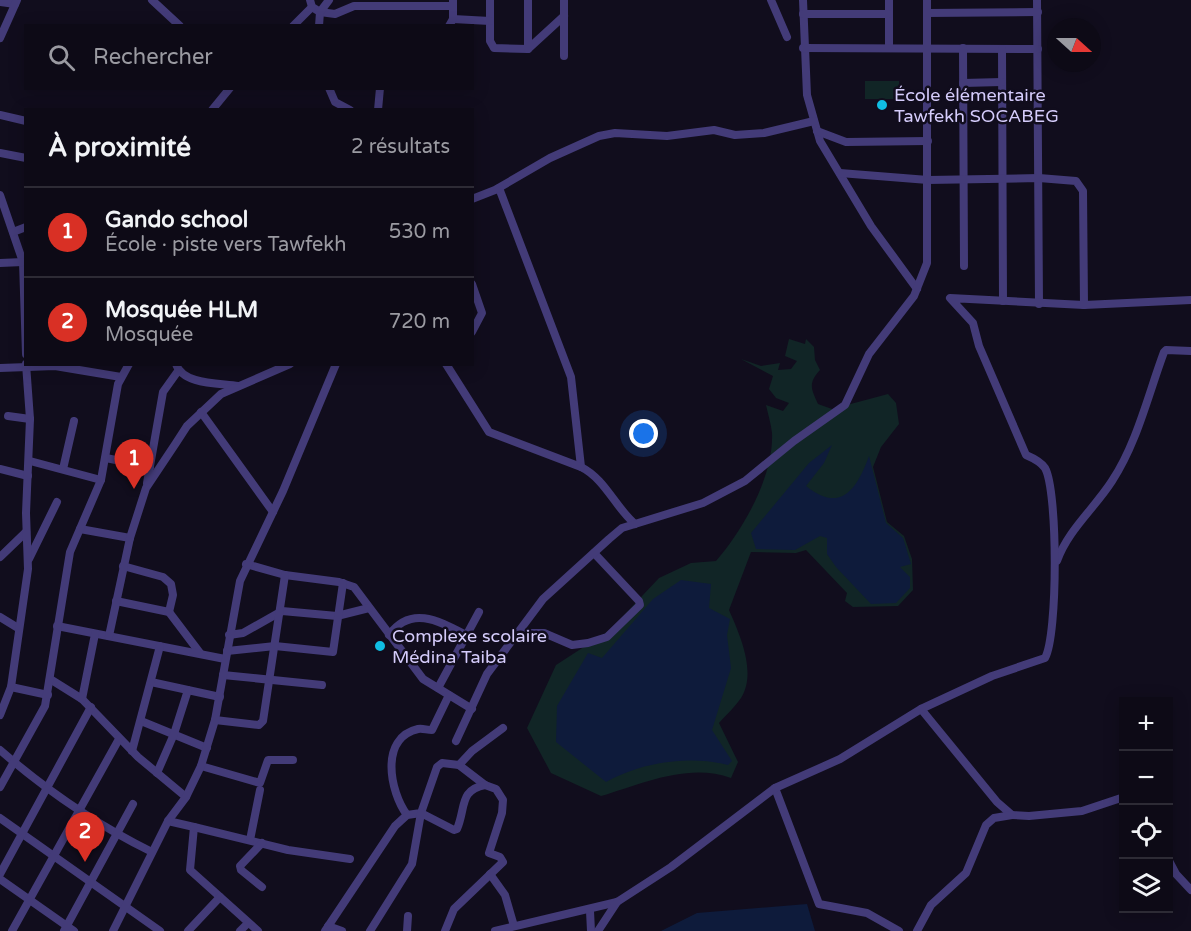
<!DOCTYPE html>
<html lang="fr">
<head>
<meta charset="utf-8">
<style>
	body { margin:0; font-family:"Varela Round",sans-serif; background:#16131f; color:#f1f3f6 }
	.controls { position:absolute; right:18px; bottom:18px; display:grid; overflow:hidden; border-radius:0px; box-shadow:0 3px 15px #0003 }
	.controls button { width:54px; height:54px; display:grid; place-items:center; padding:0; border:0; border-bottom:2px solid #2d2b35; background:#0d0a16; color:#f1f3f6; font:30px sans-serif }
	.compass { position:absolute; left:1047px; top:18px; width:54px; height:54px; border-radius:50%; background:#0d0a16; box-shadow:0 3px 15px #0003; rotate:111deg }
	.you { position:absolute; left:644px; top:434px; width:21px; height:21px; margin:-15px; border:4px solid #fff; border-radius:50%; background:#1a73e8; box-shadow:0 0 0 9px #1a73e833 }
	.badge { display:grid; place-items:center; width:39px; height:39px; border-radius:50%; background:#d93025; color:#fff; font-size:20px; font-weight:700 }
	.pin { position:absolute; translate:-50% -50px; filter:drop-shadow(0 2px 3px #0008) }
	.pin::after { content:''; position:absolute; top:32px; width:21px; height:18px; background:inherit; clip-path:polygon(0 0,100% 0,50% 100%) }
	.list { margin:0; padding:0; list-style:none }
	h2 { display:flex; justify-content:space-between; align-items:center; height:78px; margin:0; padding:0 24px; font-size:26px }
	h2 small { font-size:20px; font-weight:400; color:#9a9aa1 }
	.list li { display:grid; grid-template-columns:39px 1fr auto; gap:18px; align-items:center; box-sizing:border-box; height:90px; padding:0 24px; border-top:2px solid #2d2b35 }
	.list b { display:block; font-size:22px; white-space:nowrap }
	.list p { margin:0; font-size:20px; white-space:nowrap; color:#9a9aa1 }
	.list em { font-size:20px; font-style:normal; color:#9a9aa1 }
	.icon { flex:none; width:33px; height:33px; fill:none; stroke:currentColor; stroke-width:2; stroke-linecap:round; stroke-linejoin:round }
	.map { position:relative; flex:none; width:1191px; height:931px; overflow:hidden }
	.search { position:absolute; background:#0d0a16; box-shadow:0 3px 15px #0003; left:24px; top:24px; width:450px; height:66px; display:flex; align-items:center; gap:15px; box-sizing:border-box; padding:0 21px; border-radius:0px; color:#9a9aa1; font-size:22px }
	.panel { position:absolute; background:#0d0a16; box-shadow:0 3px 15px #0003; left:24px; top:108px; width:450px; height:258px; border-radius:0px }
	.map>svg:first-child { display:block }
</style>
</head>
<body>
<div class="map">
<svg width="1191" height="931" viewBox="0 0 1191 931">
	<rect width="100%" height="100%" fill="#110d1d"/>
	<!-- green -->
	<g fill="#112526">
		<rect x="865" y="81" width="34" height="18"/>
		<path d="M789 339 805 344 806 339 814 347 815 360 820 370C808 383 811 389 818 404L832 409 888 394 896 403 899 424 881 447 873 467 887 522 904 536 912 559 913 590 898 606 853 607 845 601 847 593 806 550 796 553 751 552 729 610C740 635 757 673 741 698 735 707 726 715 719 723L738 762 731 778C689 762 641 784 601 796L551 773 527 728 556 665 610 630 659 578 691 563 716 561C743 530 774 476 772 433 771 424 768 414 766 405L783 411 789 403 776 398 769 389 773 376 741 359 761 366 780 363 778 370 791 369 797 361 785 356Z"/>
	</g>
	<!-- water -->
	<g fill="#0e1b3b">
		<path d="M832 445 824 463 806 486C841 514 857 489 869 456L886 523 903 538 911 564 900 567 910 577V588L896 603 871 604 836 567 827 554V538L820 536 795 550 756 549 751 533 809 463Z"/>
		<path d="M681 580 711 584 709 608 730 619 727 635 731 668 712 730 732 761 728 765C689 755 642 762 606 782L556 742 557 706 588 653 602 658 653 599Z"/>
		<path d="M807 904 815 931H661L697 913Z"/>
	</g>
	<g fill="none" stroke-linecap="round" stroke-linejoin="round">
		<!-- minor -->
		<g stroke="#433b78" stroke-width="8">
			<path d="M152 0 180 26"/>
			<path d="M310 0 312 7 320 12 335 14 354 6H453"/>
			<path d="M490 0V41L494 48 528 49 564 16"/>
			<path d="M528 0V49"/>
			<path d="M771 0 787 37"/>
			<path d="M803 0 807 95 820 141 871 226 917 289"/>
			<path d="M889 0V48"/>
			<path d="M1037 0 1039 304"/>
			<path d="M0 2 15 4"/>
			<path d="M927 13 1038 12"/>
			<path d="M803 14H889"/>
			<path d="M453 19 490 21"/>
			<path d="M293 26 312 7"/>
			<path d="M319 26 320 12 329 0"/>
			<path d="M449 26 453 19V0"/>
			<path d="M0 38 17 0"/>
			<path d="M803 48 1038 49"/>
			<path d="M963 48 964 266"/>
			<path d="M1002 49 1003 301"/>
			<path d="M564 56V0"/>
			<path d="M963 83 1002 82"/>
			<path d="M329 88 335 102 350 110"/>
			<path d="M212 110 230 88"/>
			<path d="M378 110 380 88"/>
			<path d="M0 115 26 121"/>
			<path d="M817 131 846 142 928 141"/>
			<path d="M0 153 26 158"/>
			<path d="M840 173 928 180 1039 178 1076 181 1083 191 1084 305"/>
			<path d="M499 188 571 377 581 467C605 479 615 507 635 524"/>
			<path d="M0 195 23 262 26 354"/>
			<path d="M472 199 495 190 550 158 599 136 615 133 667 136 714 130 735 135 764 133 814 121"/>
			<path d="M13 232 26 227"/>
			<path d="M0 263 23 262"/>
			<path d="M472 284 482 313 472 332"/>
			<path d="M176 364C183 385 219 383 238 386"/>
			<path d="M446 364 489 432 581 467"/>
			<path d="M0 368 55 366 121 377"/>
			<path d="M201 412 273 512"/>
			<path d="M8 416 30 419"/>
			<path d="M106 458 150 467"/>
			<path d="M30 461 101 480"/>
			<path d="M0 469 28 476"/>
			<path d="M63 469 74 421"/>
			<path d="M147 483 163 392 178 371"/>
			<path d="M80 529 130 538"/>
			<path d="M0 557 26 532"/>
			<path d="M29 559 57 502"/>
			<path d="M1057 561C1068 530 1094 509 1112 481 1137 443 1148 395 1164 352L1166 350 1191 351"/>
			<path d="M246 564 285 575 339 582 354 587 423 679 472 709"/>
			<path d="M123 566 163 577 171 584 173 595 169 612"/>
			<path d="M116 601 169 612 200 653"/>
			<path d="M0 617 18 628"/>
			<path d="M57 626 225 659"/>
			<path d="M519 633H544L572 645 588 643 607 637 640 605 639 601 594 553"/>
			<path d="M229 635 243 633 282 611 337 616 369 608"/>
			<path d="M389 635C411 605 439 621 466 635"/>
			<path d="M109 636 130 538 146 488 176 443 187 426 221 394 290 364"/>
			<path d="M227 651 275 646 333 652 343 583"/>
			<path d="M223 675 322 685"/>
			<path d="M50 679 82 699 138 757 186 797"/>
			<path d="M151 682 220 697"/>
			<path d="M11 687 48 695"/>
			<path d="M438 688 479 612"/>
			<path d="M82 699 95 634"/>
			<path d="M921 709 997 802 1012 815 1029 816 1082 811 1124 797"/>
			<path d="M0 715 11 687 28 569 26 513 30 419 26 364"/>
			<path d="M215 720 259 725 263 721 285 575"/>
			<path d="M141 721 207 748"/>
			<path d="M456 741 487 674 543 599 609 539 622 528 703 503 745 481 794 441 845 405 869 354 914 296 927 263V0"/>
			<path d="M0 750C46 790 97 825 152 852"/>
			<path d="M132 751 160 646"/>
			<path d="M459 765 472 751 503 728"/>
			<path d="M201 766 260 783 268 760H293"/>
			<path d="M157 773 174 734 188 690"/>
			<path d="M0 787 45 706 70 552 101 480 118 384 129 364"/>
			<path d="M775 788 819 904 867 913 899 931"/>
			<path d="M407 815C390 792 379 738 418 729 422 728 427 730 432 730L449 695"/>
			<path d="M0 818 160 931"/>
			<path d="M168 821 194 827 190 870 258 931"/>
			<path d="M194 827 288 850 350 859"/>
			<path d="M250 840 260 790"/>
			<path d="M262 843 240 866 241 870 262 887"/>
			<path d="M1168 859 1176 874 1191 890"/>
			<path d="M0 874 91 707"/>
			<path d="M490 874 505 895 514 926"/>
			<path d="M0 879 74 931"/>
			<path d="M590 911 591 931"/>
			<path d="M328 926 342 931"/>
			<path d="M12 931 119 739"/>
			<path d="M64 931 133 804"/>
			<path d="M113 931 168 821 186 797 201 766 215 720 240 581 283 491 336 364"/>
			<path d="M188 931 220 897"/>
			<path d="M240 931 248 923"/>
			<path d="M325 931 395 826 407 815 421 813 437 767 442 763 459 765 485 785 496 789 503 800 502 813 489 853 500 857 503 862 454 909 445 931"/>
			<path d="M370 931 412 864 421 813 454 830 457 829C466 808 459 790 485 785"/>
			<path d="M407 931 408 916"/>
			<path d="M495 931 617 902 671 867 775 788 840 759 921 709 992 676 1045 658C1058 635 1058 491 1045 468 1041 462 1033 458 1026 455L979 346 973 323 950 298 1084 305 1191 300"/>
			<path d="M598 931 617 902"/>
			<path d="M917 931 931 905 966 873 986 825 994 818 1012 815"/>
		</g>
	</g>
	<!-- markers -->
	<g fill="#10bde3" stroke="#110d1d" stroke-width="2">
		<circle cx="882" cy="105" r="6"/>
		<circle cx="380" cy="646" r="6"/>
	</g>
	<g text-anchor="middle" stroke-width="5" stroke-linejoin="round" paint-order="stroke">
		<!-- poi labels -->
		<g font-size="18" fill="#d5ccfb" stroke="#110d1d" text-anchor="start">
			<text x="894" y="101">École élémentaire<tspan x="894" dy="21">Tawfekh SOCABEG</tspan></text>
			<text x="392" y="642">Complexe scolaire<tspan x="392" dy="21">Médina Taiba</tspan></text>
		</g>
	</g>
</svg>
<div class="controls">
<button>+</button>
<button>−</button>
<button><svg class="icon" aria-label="locate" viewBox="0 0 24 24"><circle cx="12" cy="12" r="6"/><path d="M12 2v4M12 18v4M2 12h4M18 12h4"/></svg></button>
<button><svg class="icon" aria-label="layers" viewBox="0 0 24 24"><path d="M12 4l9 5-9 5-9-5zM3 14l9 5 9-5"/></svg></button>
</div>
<svg class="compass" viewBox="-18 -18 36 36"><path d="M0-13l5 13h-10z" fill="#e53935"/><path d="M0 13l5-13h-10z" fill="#9a9aa1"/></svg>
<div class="you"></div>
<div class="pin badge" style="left:134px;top:489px">1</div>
<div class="pin badge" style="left:85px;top:862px">2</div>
<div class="search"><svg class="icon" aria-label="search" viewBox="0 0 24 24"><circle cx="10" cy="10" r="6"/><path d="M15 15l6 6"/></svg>Rechercher</div>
<section class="panel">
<h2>À proximité<small>2 résultats</small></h2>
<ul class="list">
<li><span class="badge">1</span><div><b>Gando school</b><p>École · piste vers Tawfekh</p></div><em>530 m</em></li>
<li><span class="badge">2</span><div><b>Mosquée HLM</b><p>Mosquée</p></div><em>720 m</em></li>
</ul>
</section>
</div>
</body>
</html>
